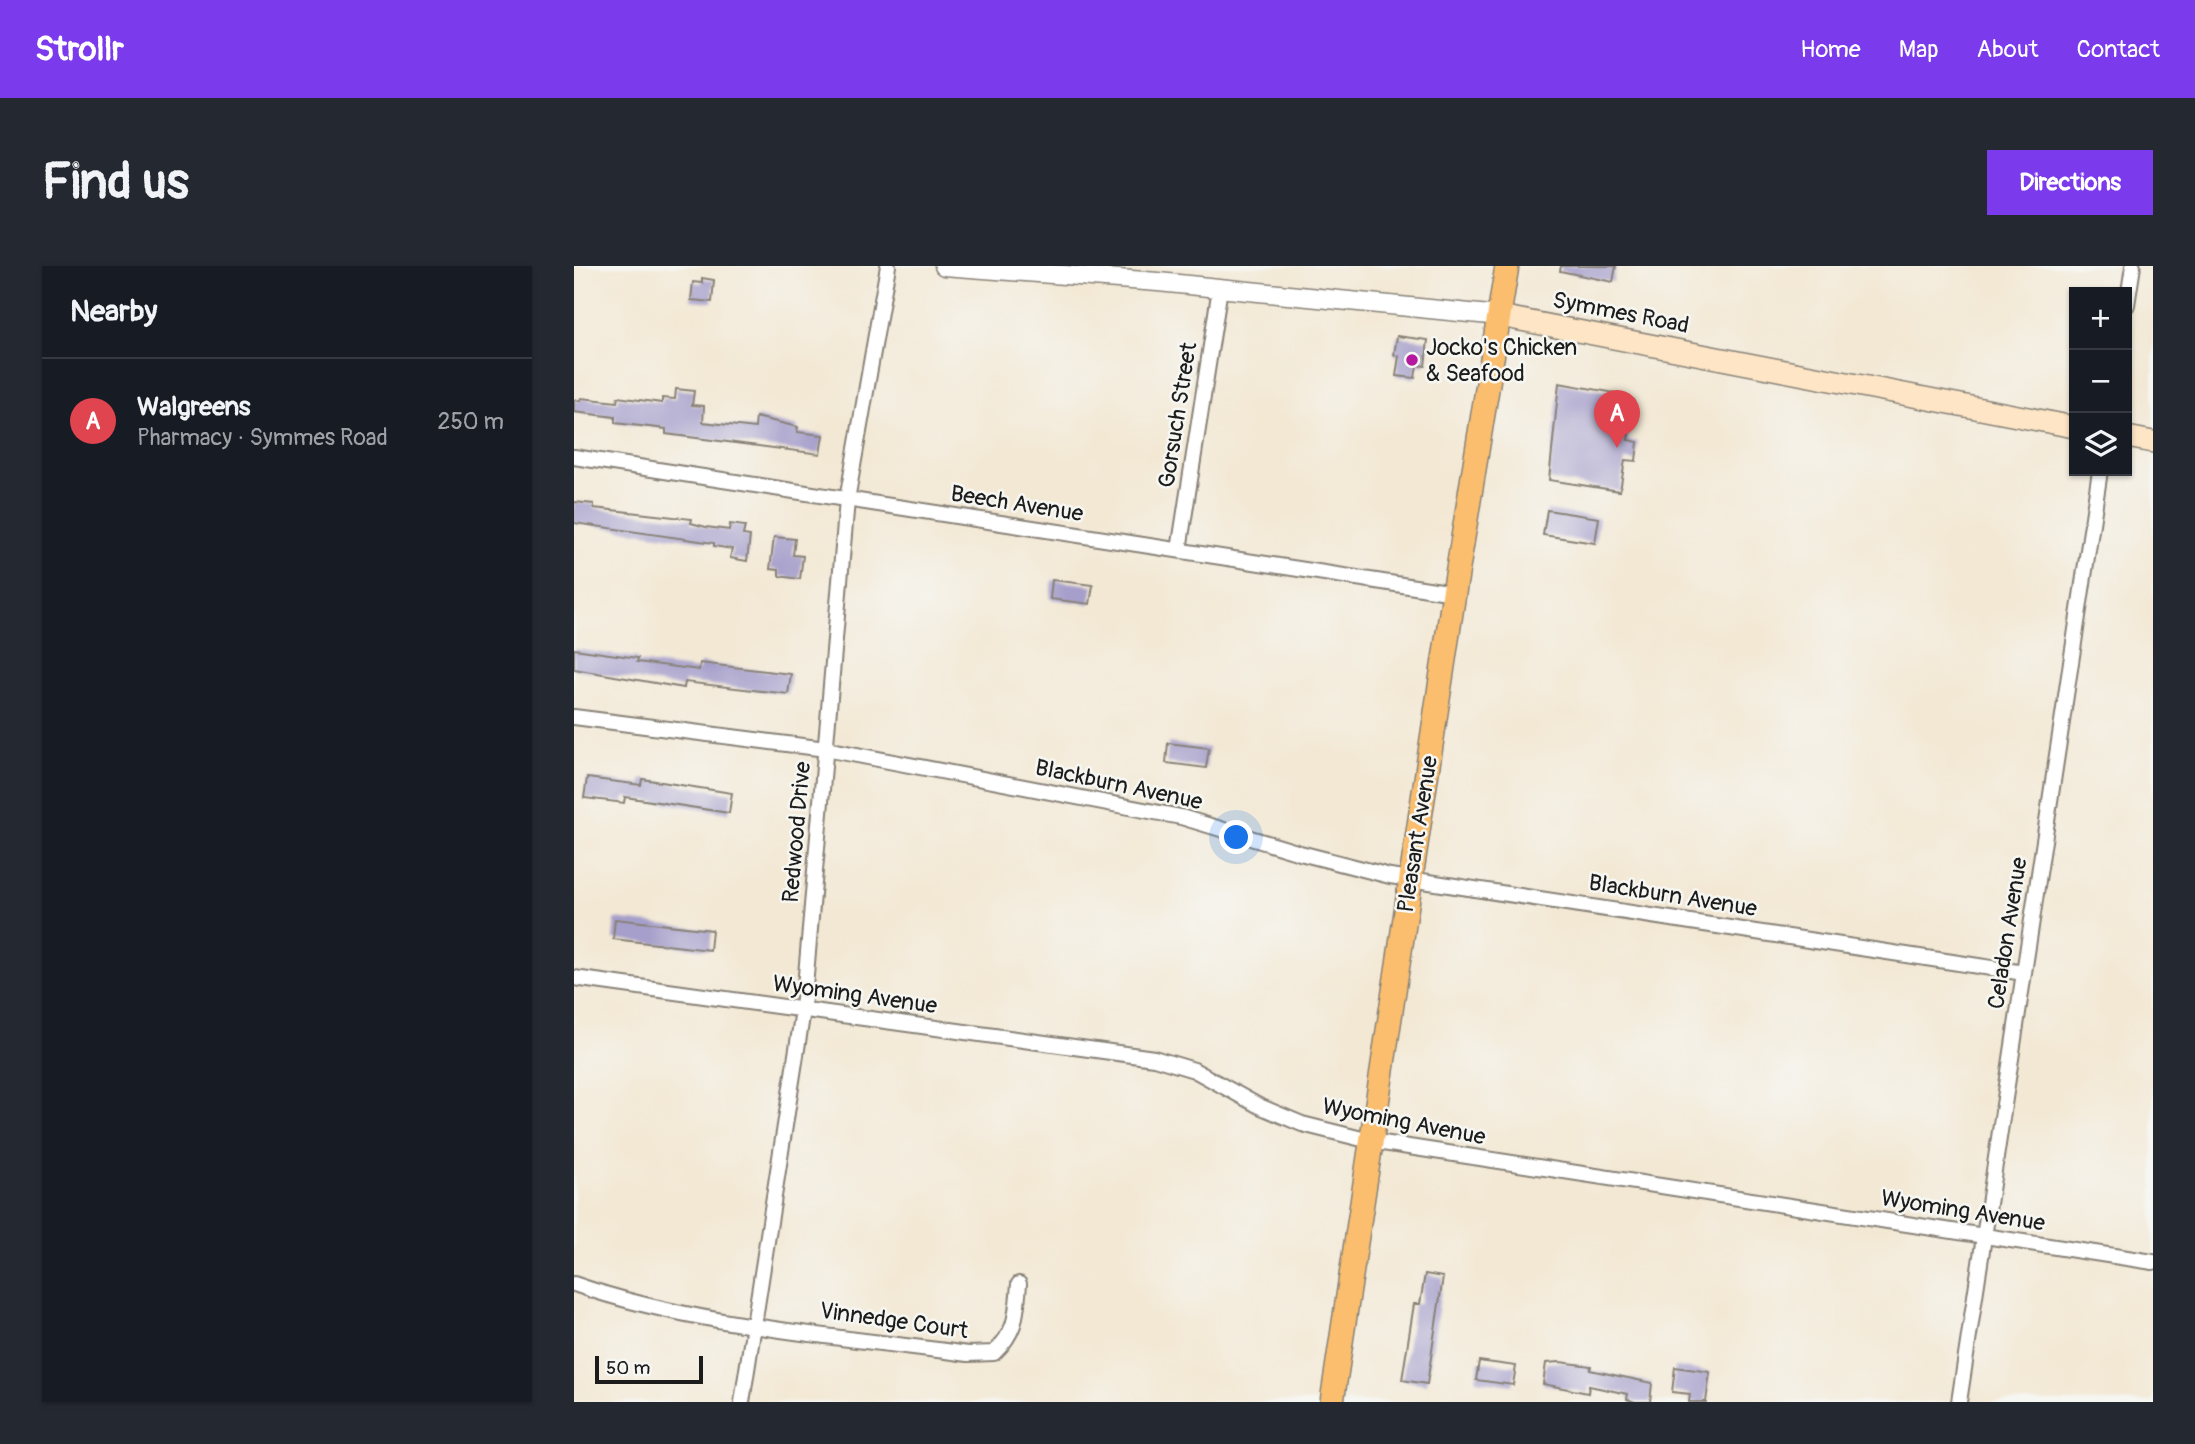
<!DOCTYPE html>
<html lang="en">
<head>
<meta charset="utf-8">
<style>
	body { margin:0; font-family:Pangolin,sans-serif; background:#242831; color:#f1f3f6 }
	.controls { position:absolute; right:21px; top:21px; display:grid; overflow:hidden; border-radius:0px; box-shadow:0 2px 5px #0004 }
	.controls button { width:63px; height:63px; display:grid; place-items:center; padding:0; border:0; border-bottom:2px solid #363941; background:#171b24; color:#f1f3f6; font:35px sans-serif }
	.scale { position:absolute; left:21px; bottom:18px; width:108px; box-sizing:border-box; padding-left:7px; border:4px solid #1c1c1c; border-top:0; font-size:19px; line-height:24px; white-space:nowrap; color:#1c1c1c; -webkit-text-stroke:5px #f6f6f2; paint-order:stroke }
	.you { position:absolute; left:663px; top:572px; width:24px; height:24px; margin:-18px; border:5px solid #fff; border-radius:50%; background:#1a73e8; box-shadow:0 0 0 10px #1a73e833 }
	.badge { display:grid; place-items:center; width:46px; height:46px; border-radius:50%; background:#7c3aed; color:#fff; font-size:23px; font-weight:700 }
	.pin { position:absolute; translate:-50% -58px; filter:drop-shadow(0 2px 4px #0008) }
	.pin::after { content:''; position:absolute; top:37px; width:24px; height:21px; background:inherit; clip-path:polygon(0 0,100% 0,50% 100%) }
	.list { margin:0; padding:0; list-style:none }
	h2 { display:flex; justify-content:space-between; align-items:center; height:91px; margin:0; padding:0 28px; font-size:30px }
	h2 small { font-size:23px; font-weight:400; color:#9ea1a6 }
	.list li { display:grid; grid-template-columns:46px 1fr auto; gap:21px; align-items:center; box-sizing:border-box; height:126px; padding:0 28px; border-top:2px solid #363941 }
	.list b { display:block; font-size:26px; white-space:nowrap }
	.list p { margin:0; font-size:23px; white-space:nowrap; color:#9ea1a6 }
	.list em { font-size:23px; font-style:normal; color:#9ea1a6 }
	.icon { flex:none; width:38px; height:38px; fill:none; stroke:currentColor; stroke-width:2; stroke-linecap:round; stroke-linejoin:round }
	.map { position:relative; flex:none; width:1579px; height:1136px; overflow:hidden; border-radius:0px }
	header { display:flex; align-items:center; gap:42px; box-sizing:border-box; height:98px; padding:0 35px; background:#7c3aed; color:#fff }
	header strong { font-size:33px }
	nav { display:flex; gap:38px; margin-inline-start:auto; font-size:24px }
	.intro { display:flex; align-items:center; justify-content:space-between; box-sizing:border-box; height:168px; padding:0 42px }
	h1 { margin:0; font-size:49px }
	.button { padding:18px 32px; border-radius:0px; background:#7c3aed; color:#fff; font-size:24px; font-weight:700 }
	main { display:flex; gap:42px; padding:0 42px }
	aside { flex:1; background:#171b24; border-radius:0px; box-shadow:0 2px 5px #0004 }
	.map>svg:first-child { display:block }
</style>
</head>
<body>
<header>
<strong>Strollr</strong>
<nav><a>Home</a><a>Map</a><a>About</a><a>Contact</a></nav>
</header>
<div class="intro"><h1>Find us</h1><a class="button">Directions</a></div>
<main>
<aside>
<h2>Nearby<small></small></h2>
<ul class="list">
<li><span class="badge" style="background:#e0444e">A</span><div><b>Walgreens</b><p>Pharmacy · Symmes Road</p></div><em>250 m</em></li>
</ul>
</aside>
<div class="map">
<svg width="1579" height="1136" viewBox="0 0 1579 1136">
	<rect width="100%" height="100%" fill="#f6f6f2"/>
	<filter id="ink" filterUnits="userSpaceOnUse"><feTurbulence type="fractalNoise" baseFrequency=".0143" numOctaves="2"/><feDisplacementMap in="SourceGraphic" scale="14" xChannelSelector="R" yChannelSelector="G"/><feConvolveMatrix kernelMatrix="1 2 1 2 8 2 1 2 1" color-interpolation-filters="sRGB"/></filter>
	<filter id="wash" filterUnits="userSpaceOnUse"><feTurbulence type="fractalNoise" baseFrequency=".00686" numOctaves="4" result="noise"/><feDisplacementMap in="SourceGraphic" scale="28" xChannelSelector="R" yChannelSelector="G"/><feGaussianBlur stdDeviation="1.57" result="paint"/><feColorMatrix in="noise" values="0 0 0 0 0 0 0 0 0 0 0 0 0 0 0 0 0 1.4 0 .05"/><feComposite in="paint" operator="in"/></filter>
	<g filter="url(#wash)">
		<rect width="100%" height="100%" fill="#f3e8d4"/>
		<g id="blocks">
			<!-- building -->
			<g fill="#a69fcb">
				<path d="M987 0H1042L1039 16 986 5Z"/>
				<path d="M128 12 140 14 138 36 117 34 119 16 128 17Z"/>
				<path d="M823 70 854 74 851 100 843 99 841 112 822 110 825 90 820 89Z"/>
				<path d="M985 117 1047 128V132L1060 134 1054 174 1064 176 1062 195 1051 194 1046 225 975 214Z"/>
				<path d="M102 123 120 125 118 139 130 140 129 156 181 162 182 151 224 161 223 166 249 169 246 188 92 168V163L41 157V151L0 146V134L6 135 7 132 43 136 44 131 88 137V132L101 133Z"/>
				<path d="M0 236 20 238V242L118 253 117 257 132 261 155 264 156 258 171 260 169 269 176 270 173 295 156 292 158 283 140 280V277L0 257Z"/>
				<path d="M973 244 1025 252 1021 277 969 269Z"/>
				<path d="M200 271 221 273 219 289 229 290 226 313 205 310V304L196 303Z"/>
				<path d="M478 314 519 319 516 338 476 333Z"/>
				<path d="M0 383 64 392 63 396 125 404 126 397 217 408 214 428 111 416 110 422 0 403Z"/>
				<path d="M594 477 635 482 632 502 592 497Z"/>
				<path d="M13 512 67 519 68 513 158 527 155 547 51 531 50 537 10 532Z"/>
				<path d="M41 653 138 664 136 684 39 673Z"/>
				<path d="M851 1008 869 1011 853 1118 828 1114 840 1038H846Z"/>
				<path d="M905 1095 942 1100 939 1119 902 1114Z"/>
				<path d="M986 1096 1017 1100 1016 1104 1078 1117 1076 1136H1061L1053 1133 1054 1128 1015 1120 1014 1127 969 1118 972 1097Z"/>
				<path d="M1101 1101 1136 1106 1132 1136H1115L1116 1128 1098 1126Z"/>
			</g>
		</g>
	</g>
	<g filter="url(#ink)">
		<use href="#blocks" fill-opacity="0" stroke="#888278" stroke-width="2"/>
		<g fill="none" stroke-linecap="round" stroke-linejoin="round">
			<!-- minor casing -->
			<g stroke="#888278" stroke-width="18">
				<g id="minor">
					<path d="M1553 39 1559 0"/>
					<path d="M0 191 880 327"/>
					<path d="M605 284 646 22"/>
					<path d="M0 451 252 483 607 551 726 587 816 610 1450 707"/>
					<path d="M0 712 580 792 620 804 685 840 728 858 796 875 1579 996"/>
					<path d="M0 1018C123 1061 265 1070 394 1088L420 1087C443 1065 442 1049 445 1018"/>
					<path d="M168 1136 229 744 273 234 314 0"/>
					<path d="M1385 1136 1526 205"/>
				</g>
			</g>
			<!-- tertiary casing -->
			<g stroke="#888278" stroke-width="21">
				<path id="tertiary" d="M370 0 584 16 926 50"/>
			</g>
			<!-- secondary casing -->
			<g stroke="#888278" stroke-width="24">
				<g id="secondary">
					<path d="M926 50 1500 161"/>
					<path d="M1553 171 1579 176"/>
				</g>
			</g>
			<!-- primary casing -->
			<g stroke="#888278" stroke-width="26">
				<path id="primary" d="M758 1136 880 327 933 0"/>
			</g>
			<!-- minor -->
			<use href="#minor" stroke="#fff" stroke-width="14"/>
			<!-- tertiary -->
			<use href="#tertiary" stroke="#fff" stroke-width="18"/>
			<!-- secondary -->
			<use href="#secondary" stroke="#fde5c5" stroke-width="21"/>
			<!-- primary -->
			<use href="#primary" stroke="#fabe6e" stroke-width="23"/>
		</g>
	</g>
	<!-- markers -->
	<circle fill="#b5179e" stroke="#f6f6f2" stroke-width="2.5" cx="838" cy="94" r="7"/>
	<g text-anchor="middle" stroke-width="5" stroke-linejoin="round" paint-order="stroke">
		<!-- street labels -->
		<g font-size="23" fill="#1c1c1c" stroke="#f6f6f2">
			<text transform="translate(1047 46) rotate(11)" y="8">Symmes Road</text>
			<text transform="translate(603 149) rotate(-81)" y="8">Gorsuch Street</text>
			<text transform="translate(443 237) rotate(9)" y="8">Beech Avenue</text>
			<text transform="translate(545 518) rotate(12)" y="8">Blackburn Avenue</text>
			<text transform="translate(222 566) rotate(-85)" y="8">Redwood Drive</text>
			<text transform="translate(843 568) rotate(-81)" y="8">Pleasant Avenue</text>
			<text transform="translate(1099 629) rotate(9)" y="8">Blackburn Avenue</text>
			<text transform="translate(1433 667) rotate(-81)" y="8">Celadon Avenue</text>
			<text transform="translate(281 728) rotate(8)" y="8">Wyoming Avenue</text>
			<text transform="translate(830 855) rotate(11)" y="8">Wyoming Avenue</text>
			<text transform="translate(1389 944) rotate(9)" y="8">Wyoming Avenue</text>
			<text transform="translate(320 1054) rotate(8)" y="8">Vinnedge Court</text>
		</g>
		<!-- poi labels -->
		<g font-size="23" fill="#1c1c1c" stroke="#f6f6f2" text-anchor="start">
			<text x="852" y="89">Jocko's Chicken<tspan x="852" dy="26">&amp; Seafood</tspan></text>
		</g>
	</g>
</svg>
<div class="controls">
<button>+</button>
<button>−</button>
<button><svg class="icon" aria-label="layers" viewBox="0 0 24 24"><path d="M12 4l9 5-9 5-9-5zM3 14l9 5 9-5"/></svg></button>
</div>
<div class="scale">50 m</div>
<div class="you"></div>
<div class="pin badge" style="left:1043px;top:182px;background:#e0444e">A</div>
</div>
</main>
</body>
</html>
